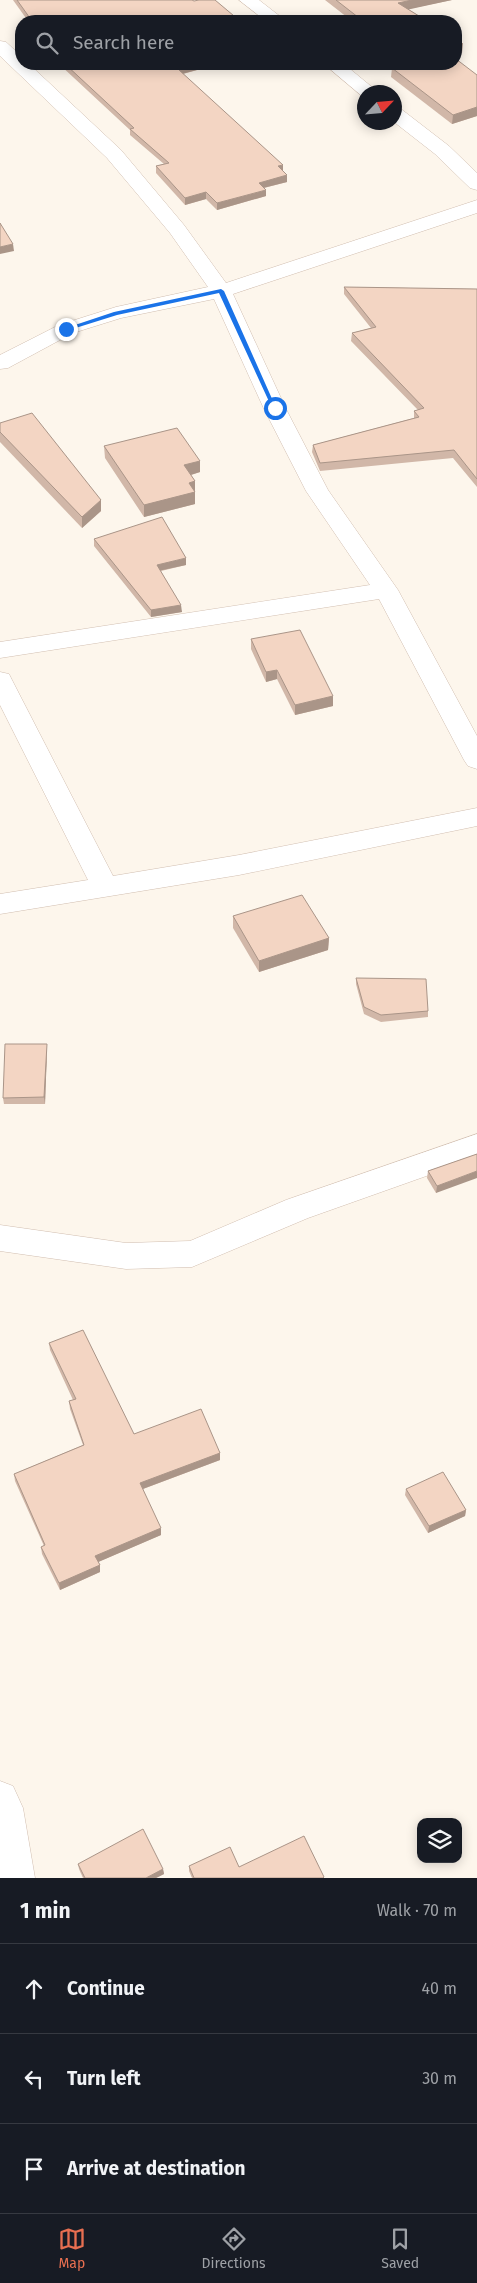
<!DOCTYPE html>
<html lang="en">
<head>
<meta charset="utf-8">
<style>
	body { margin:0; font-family:"Fira Sans",sans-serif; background:#242831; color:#f1f3f6 }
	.controls { position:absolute; right:15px; bottom:15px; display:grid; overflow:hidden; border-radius:10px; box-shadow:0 2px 12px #0003 }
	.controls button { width:45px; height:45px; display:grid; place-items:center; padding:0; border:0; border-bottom:1px solid #363941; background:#171b24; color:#f1f3f6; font:25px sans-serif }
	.compass { position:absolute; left:357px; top:85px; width:45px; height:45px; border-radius:50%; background:#171b24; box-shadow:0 2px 12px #0003; rotate:64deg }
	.stop { position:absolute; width:15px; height:15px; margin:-11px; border:4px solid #1a73e8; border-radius:50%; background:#fff }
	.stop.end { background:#1a73e8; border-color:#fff; box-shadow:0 1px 5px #0008 }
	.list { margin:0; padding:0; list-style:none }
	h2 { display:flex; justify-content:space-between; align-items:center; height:65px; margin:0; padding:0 20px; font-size:21px }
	h2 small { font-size:16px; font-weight:400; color:#9ea1a6 }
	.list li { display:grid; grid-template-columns:32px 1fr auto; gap:15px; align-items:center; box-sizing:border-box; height:90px; padding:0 20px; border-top:1px solid #363941 }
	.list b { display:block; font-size:19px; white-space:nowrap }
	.list em { font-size:16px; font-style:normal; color:#9ea1a6 }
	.icon { flex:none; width:28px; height:28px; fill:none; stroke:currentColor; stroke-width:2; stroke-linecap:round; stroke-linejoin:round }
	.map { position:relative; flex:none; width:477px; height:1878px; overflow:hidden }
	.search { position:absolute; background:#171b24; box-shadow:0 2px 12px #0003; left:15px; right:15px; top:15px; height:55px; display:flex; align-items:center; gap:12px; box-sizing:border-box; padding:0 18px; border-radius:20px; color:#9ea1a6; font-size:19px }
	.sheet { height:335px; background:#171b24 }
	nav { display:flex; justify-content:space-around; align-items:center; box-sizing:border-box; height:70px; border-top:1px solid #363941; background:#171b24; font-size:14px; color:#9ea1a6 }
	nav a { display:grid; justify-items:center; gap:2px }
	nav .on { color:#e76f51 }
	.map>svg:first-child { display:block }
</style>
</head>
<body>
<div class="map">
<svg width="477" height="1878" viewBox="0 0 477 1878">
	<rect width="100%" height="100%" fill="#fdf6ec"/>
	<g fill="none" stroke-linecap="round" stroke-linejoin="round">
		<!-- street casing -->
		<g stroke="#d1beb0" stroke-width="1">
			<g id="street">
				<path d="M239 0H259L286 21H266Z"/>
				<path d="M0 41 6 42 21 56V64H29L121 150 184 225 226 283 477 200V213L233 294 286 409 328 490 398 590 477 736V769L468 766 464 760 379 599 0 658V642L370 585 306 491 264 409 214 299 121 318 73 333 8 368 0 369V355L59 325 116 307 208 287 170 233 107 158 0 56Z"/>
				<path d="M324 64H344L378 92H364V96H362Z"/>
				<path d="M394 108 401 109 449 146 477 173V190L470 188 435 154 394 122Z"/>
				<path d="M0 672 9 674 12 680 113 876 239 855 477 808V826L239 875 0 914V894L88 880 0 705Z"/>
				<path d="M477 1134V1158L308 1218 192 1267 126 1269 0 1251V1225L126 1243 190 1241 286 1200Z"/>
				<path d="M0 1781 13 1786 23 1808 35 1878H0Z"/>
			</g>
		</g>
		<!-- street -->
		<use href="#street" fill="#fff" fill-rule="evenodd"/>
	</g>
	<!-- wall -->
	<g fill="#d1b7a8">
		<path d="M13 0H192L240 21H28Z"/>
		<path d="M325 0H452L408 9 427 21H352Z"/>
		<path d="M59 64H219L183 74 283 171 287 182 264 188 266 196 217 210 206 199 185 205 156 173V166L164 164 130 135V130Z"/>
		<path d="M405 64H456L477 75V116L452 124 391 77 392 68Z"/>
		<path d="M344 287 477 289V487L453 458 320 471 312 452 313 445 414 418V411L418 410 351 341 352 333 371 328 344 294Z"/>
		<path d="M0 423 101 500V511L82 528 0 442Z"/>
		<path d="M104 446 200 461V472L191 475 195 481V504L144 517 105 458Z"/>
		<path d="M94 539 186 565 161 571 182 612 151 617 94 546Z"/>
		<path d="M251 639 333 696V706L295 715 277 679 266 682 251 649Z"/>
		<path d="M233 916 329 938 328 950 259 972 233 928Z"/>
		<path d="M356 978 428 1011V1017L381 1022 364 1014 356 984Z"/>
		<path d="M47 1050 45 1104H4L3 1098Z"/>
		<path d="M477 1154 436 1193 427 1178 428 1171Z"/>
		<path d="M49 1343 134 1434 220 1453V1460L143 1489 161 1535 98 1562 100 1565V1572L60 1590 42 1554 41 1547 44 1546 15 1481 14 1474 83 1445 70 1409 69 1401 73 1400 50 1350Z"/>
		<path d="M406 1489 466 1510 465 1516 428 1533 405 1495Z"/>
		<path d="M78 1864 163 1869 164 1874 156 1878H83L79 1869Z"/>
		<path d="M189 1866 239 1867 324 1877V1878H192L189 1871Z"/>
	</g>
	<!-- shaded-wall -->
	<g fill="#aa9588">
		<path d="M412 0H452L397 12 398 3Z"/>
		<path d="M463 44 462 53 456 55V46Z"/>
		<path d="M196 64H219L178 75V69Z"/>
		<path d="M477 107V116L452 124 453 115Z"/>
		<path d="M283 165V171L278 166Z"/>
		<path d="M287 175V182L259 189V183Z"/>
		<path d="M266 190V196L217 210V203Z"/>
		<path d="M206 192V199L185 205V198Z"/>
		<path d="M13 244 14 251 0 254V247Z"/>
		<path d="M200 461V472L184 477V465Z"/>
		<path d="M195 481V504L144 517V505L189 483Z"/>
		<path d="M101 500V511L82 528V517Z"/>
		<path d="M186 558V565L158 571 157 565Z"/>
		<path d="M181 605 182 612 151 617V610Z"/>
		<path d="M277 670V679L266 682V672Z"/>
		<path d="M333 696V706L295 715V705Z"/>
		<path d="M329 938 328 950 259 972V961Z"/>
		<path d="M47 1044V1050L45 1104 44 1097Z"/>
		<path d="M477 1171V1178L436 1193 437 1186Z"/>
		<path d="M220 1453V1460L140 1490V1483Z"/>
		<path d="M466 1510 465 1516 428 1533 429 1526Z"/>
		<path d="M161 1528V1535L96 1563 95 1556Z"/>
		<path d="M100 1565V1572L60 1590 59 1583Z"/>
		<path d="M163 1869 164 1874 156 1878H146Z"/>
	</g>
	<!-- building -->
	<g fill="#f3d5c3" stroke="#aa9588">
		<path d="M17 0H192L194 1 199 0H215L240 21H32Z"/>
		<path d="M336 0H412L398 3 427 21H363Z"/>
		<path d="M456 39 463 44 456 46Z"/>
		<path d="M456 59 477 75V107L453 115 392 68 407 64H456Z"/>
		<path d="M65 64H196L178 69 283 165 278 166 287 175 259 183 266 190 217 203 206 192 185 198 156 166 169 163 130 129 134 128Z"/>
		<path d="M0 223 13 244 0 247Z"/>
		<path d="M344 287 477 289V479L454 450 320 463 313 445 419 417 414 411 424 408 352 333 376 327Z"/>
		<path d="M32 413 101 500 82 517 0 432V423Z"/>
		<path d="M177 428 200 461 184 465 195 481 189 483 195 492 144 505 104 446Z"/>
		<path d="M162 517 186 558 157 565 181 605 151 610 94 539Z"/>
		<path d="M300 630 333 696 295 705 277 670 266 672 251 639Z"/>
		<path d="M302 895 329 938 259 961 233 916Z"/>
		<path d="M356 978 426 979 428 1011 381 1015 364 1007Z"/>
		<path d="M5 1044H47L44 1097 3 1098Z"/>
		<path d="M477 1154V1171L437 1186 428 1171Z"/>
		<path d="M83 1330 134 1434 201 1409 220 1453 140 1483 161 1528 95 1556 100 1565 59 1583 41 1547 45 1545 14 1474 84 1445 69 1401 76 1399 49 1343Z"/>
		<path d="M443 1472 466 1510 429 1526 406 1489Z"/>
		<path d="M143 1829 163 1869 146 1878H85L78 1864Z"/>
		<path d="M304 1836 324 1877 323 1878H194L189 1866 230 1847 239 1867Z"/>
	</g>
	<!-- route -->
	<path fill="#1a73e8" d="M221 289 224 291 277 410 272 408 219 293 117 315 66 331 63 329 114 312Z"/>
</svg>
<div class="controls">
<button><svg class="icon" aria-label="layers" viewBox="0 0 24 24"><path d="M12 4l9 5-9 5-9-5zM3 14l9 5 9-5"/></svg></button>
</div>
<svg class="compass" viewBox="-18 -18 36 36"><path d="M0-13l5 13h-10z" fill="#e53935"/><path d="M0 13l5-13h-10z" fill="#9ea1a6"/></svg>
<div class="stop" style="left:275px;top:408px"></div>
<div class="stop end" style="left:66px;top:329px"></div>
<div class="search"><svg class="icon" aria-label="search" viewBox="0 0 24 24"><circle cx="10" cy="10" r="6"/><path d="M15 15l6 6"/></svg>Search here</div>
</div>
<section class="sheet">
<h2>1 min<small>Walk · 70 m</small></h2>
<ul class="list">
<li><svg class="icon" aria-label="ahead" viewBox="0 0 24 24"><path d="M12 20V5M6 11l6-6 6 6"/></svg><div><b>Continue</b></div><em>40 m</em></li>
<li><svg class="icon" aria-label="left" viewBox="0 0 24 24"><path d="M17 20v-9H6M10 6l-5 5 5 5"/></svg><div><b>Turn left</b></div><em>30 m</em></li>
<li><svg class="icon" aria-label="arrive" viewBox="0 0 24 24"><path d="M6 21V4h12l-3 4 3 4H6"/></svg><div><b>Arrive at destination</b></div></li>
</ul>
</section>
<nav>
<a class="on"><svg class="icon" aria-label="map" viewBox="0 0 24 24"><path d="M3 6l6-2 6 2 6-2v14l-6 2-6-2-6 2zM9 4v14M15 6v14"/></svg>Map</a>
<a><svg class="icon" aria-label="directions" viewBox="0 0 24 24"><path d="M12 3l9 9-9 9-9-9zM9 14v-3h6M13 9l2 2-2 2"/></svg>Directions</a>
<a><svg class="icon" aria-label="saved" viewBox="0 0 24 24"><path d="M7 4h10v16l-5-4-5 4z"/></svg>Saved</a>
</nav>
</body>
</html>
